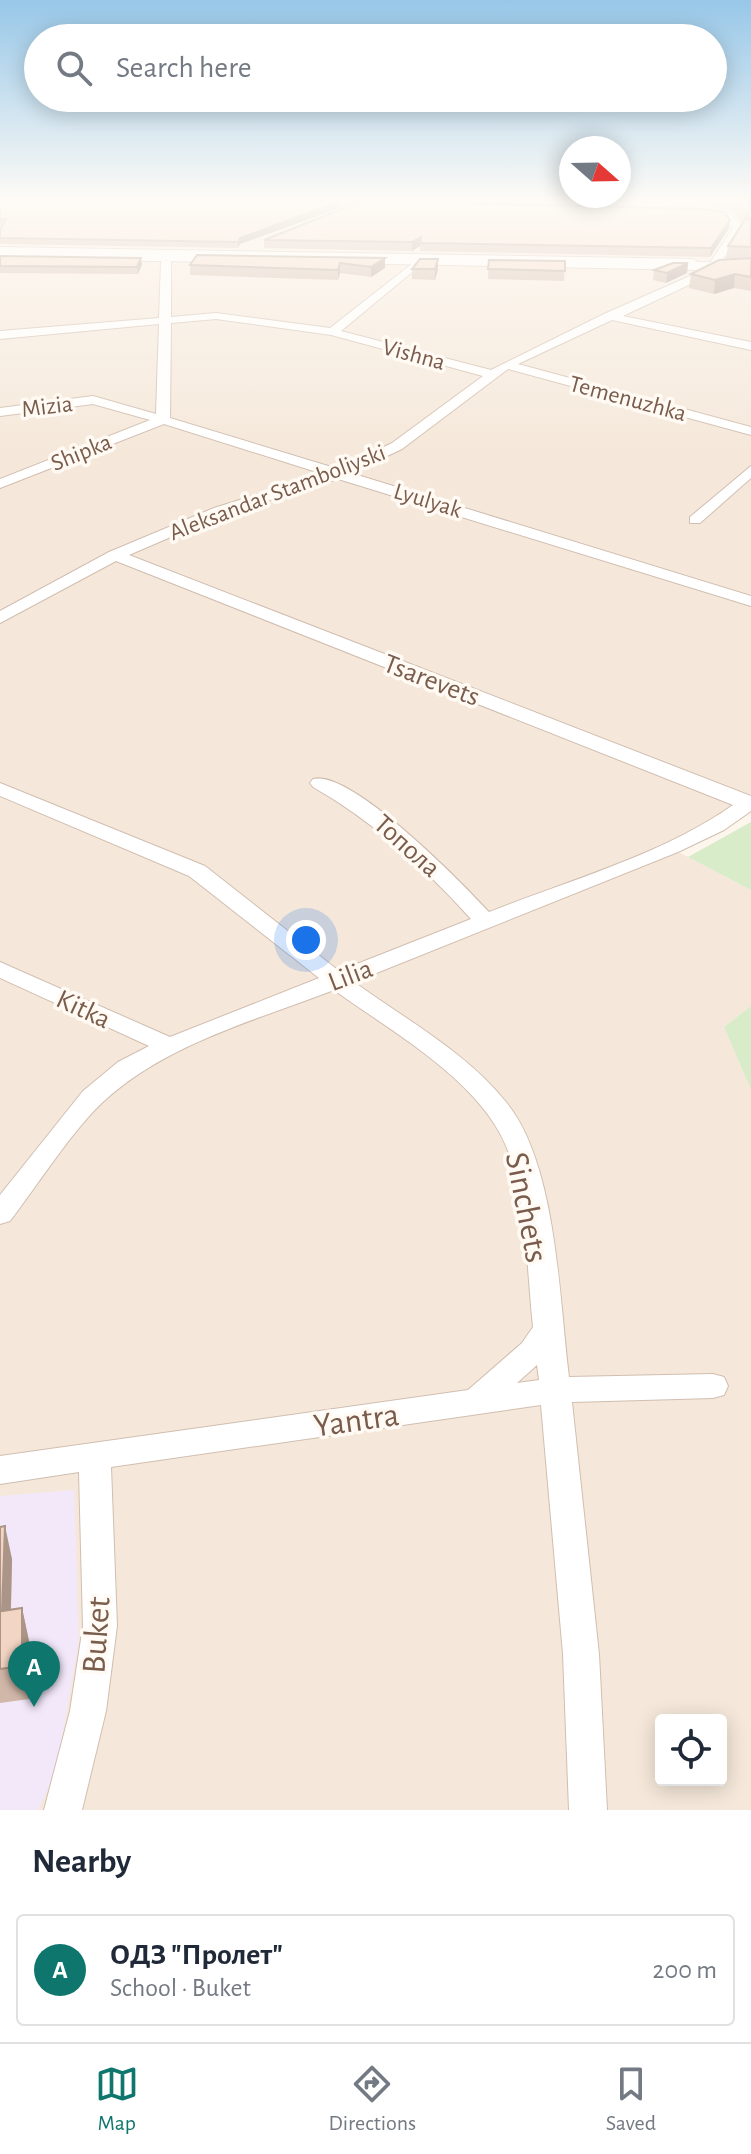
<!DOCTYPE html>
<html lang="en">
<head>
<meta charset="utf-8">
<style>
	body { margin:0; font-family:"Alegreya Sans",sans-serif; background:#f2f2f3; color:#1f2937 }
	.controls { position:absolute; right:24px; bottom:24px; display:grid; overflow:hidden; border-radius:8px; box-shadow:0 4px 20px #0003 }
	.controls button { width:72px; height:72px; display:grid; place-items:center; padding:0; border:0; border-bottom:2px solid #e0e1e3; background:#fff; color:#1f2937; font:40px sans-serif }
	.compass { position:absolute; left:559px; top:136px; width:72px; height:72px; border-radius:50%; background:#fff; box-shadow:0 4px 20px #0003; rotate:110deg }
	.you { position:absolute; left:306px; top:940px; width:28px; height:28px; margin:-20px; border:6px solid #fff; border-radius:50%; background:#1a73e8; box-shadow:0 0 0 12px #1a73e833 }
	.badge { display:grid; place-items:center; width:52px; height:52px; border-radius:50%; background:#0f766e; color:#fff; font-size:26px; font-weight:700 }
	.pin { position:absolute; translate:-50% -66px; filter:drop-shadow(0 2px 4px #0008) }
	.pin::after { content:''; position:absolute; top:42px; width:28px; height:24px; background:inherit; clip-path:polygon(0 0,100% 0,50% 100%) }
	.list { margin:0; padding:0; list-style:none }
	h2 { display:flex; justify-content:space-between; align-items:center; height:104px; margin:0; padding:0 32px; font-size:34px }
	h2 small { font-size:26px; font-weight:400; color:#747a83 }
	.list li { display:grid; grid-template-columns:52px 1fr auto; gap:24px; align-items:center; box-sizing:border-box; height:112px; margin:0 16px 16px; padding:0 16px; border:2px solid #e0e1e3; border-radius:8px }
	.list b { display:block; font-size:30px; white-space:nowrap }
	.list p { margin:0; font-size:26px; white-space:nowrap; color:#747a83 }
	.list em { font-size:26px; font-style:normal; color:#747a83 }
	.icon { flex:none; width:44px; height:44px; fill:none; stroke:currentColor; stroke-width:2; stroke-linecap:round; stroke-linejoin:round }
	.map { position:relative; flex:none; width:751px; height:1810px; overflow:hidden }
	.search { position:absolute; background:#fff; box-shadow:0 4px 20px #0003; left:24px; right:24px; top:24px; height:88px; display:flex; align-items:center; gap:20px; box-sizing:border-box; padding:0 28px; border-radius:44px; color:#747a83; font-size:30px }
	.sheet { height:232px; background:#fff }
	nav { display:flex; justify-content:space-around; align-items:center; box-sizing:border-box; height:112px; border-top:2px solid #e0e1e3; background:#fff; font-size:22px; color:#747a83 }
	nav a { display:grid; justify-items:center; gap:4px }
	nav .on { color:#0f766e }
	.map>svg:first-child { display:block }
</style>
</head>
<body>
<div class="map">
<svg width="751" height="1810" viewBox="0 0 751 1810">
	<rect width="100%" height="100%" fill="#fdf6ec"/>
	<!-- residential -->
	<path fill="#f5e8da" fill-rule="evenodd" d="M0 201H751V802L671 848 751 890V1006L724 1027 751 1090V1810H0ZM661 1720H721V1780H661Z"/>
	<!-- education -->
	<path fill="#f3e8fa" d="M74 1490 79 1641 56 1772 38 1810H0V1496Z"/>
	<!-- green -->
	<g fill="#d8ecc9">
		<path d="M751 822V890L688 857Z"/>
		<path d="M751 1006V1090L724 1027Z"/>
	</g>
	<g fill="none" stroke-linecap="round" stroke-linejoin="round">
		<!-- lane casing -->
		<g stroke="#d1beb0" stroke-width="2">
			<path id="lane" d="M674 201H680L698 211 694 212Z"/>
		</g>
		<!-- street casing -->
		<g stroke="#d1beb0" stroke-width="2">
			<g id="street">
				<path d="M308 201H379L390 204 385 207Z"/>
				<path d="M697 209 731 214 743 228 714 273 623 316 751 342V350L612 320 518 364 751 427V435L508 369 402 449 351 473 751 596V606L338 479 224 514 129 555 751 796V811L724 830 678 852 354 982C405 1019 466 1052 506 1102 557 1164 559 1298 569 1377L713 1374 724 1377 728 1386 724 1395 713 1398 572 1402 599 1654 607 1810H569L563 1654 541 1405 111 1467 117 1626 106 1711 82 1810H44L70 1711 83 1626 79 1472 0 1484V1456L468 1390 522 1343 533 1327C527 1271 527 1210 510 1156 486 1083 393 1033 334 990 256 1020 166 1044 104 1101 73 1129 37 1186 10 1221L0 1224V1195L83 1091 118 1062 149 1046 0 978V962L170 1037 319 978 189 876 0 796V783L205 866 339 971 471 919C424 867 374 822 313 787L310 783 313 779C351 769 462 883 489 912 570 880 662 855 733 805L116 561 0 623V611L109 552 214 508 323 474 164 424 0 488V479L150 420 93 404 0 416V408L93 396 156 414 159 324 0 339V331L159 318 161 262 166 259 171 262V317L216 313 330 328 413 263 417 268 341 331 491 370 604 314 706 269 733 228 725 218 697 213ZM216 319 331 335 483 376 392 443 338 469 170 418 171 323ZM537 1365 539 1380 517 1383Z"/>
				<path d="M0 247 693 259 698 262 693 265 0 253Z"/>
				<path d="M751 466V478L700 523H690V517Z"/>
			</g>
		</g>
		<!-- secondary casing -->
		<g stroke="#d6c0b0" stroke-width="2">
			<g id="secondary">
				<path d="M0 251 233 254 240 258 233 262 0 259Z"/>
				<path d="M345 256 751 263V271L340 263 338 260Z"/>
			</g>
		</g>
		<!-- lane -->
		<use href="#lane" fill="#fff" fill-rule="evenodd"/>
		<!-- street -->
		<use href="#street" fill="#fff" fill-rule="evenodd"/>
		<!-- secondary -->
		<use href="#secondary" fill="#fff" fill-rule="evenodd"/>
	</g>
	<!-- wall -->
	<g fill="#d1b7a8">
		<path d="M0 201H342V207L240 244 238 248 0 244V230L3 225 0 226Z"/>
		<path d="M714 201H750L748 220 751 218V291L734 288 714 294 689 288 691 274 726 259 728 246 742 223 733 212 714 207Z"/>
		<path d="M729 228 710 257 420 251V246L412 251 264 248V240Z"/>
		<path d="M0 256 142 264 138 274 0 273Z"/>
		<path d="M385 258V268L371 277 340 273 338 280 190 275V265Z"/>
		<path d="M438 259V269L435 280 412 279V269Z"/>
		<path d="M489 260 565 261 564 281 488 279Z"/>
		<path d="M688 263 687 273 666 283 653 280 654 270Z"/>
		<path d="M0 1527 12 1559 11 1609 22 1608 29 1641V1699L0 1703Z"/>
	</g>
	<!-- shaded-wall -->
	<g fill="#aa9588">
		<path d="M342 201V207L240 244 238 248V242L240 238Z"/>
		<path d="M730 220 729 228 710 257 711 248Z"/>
		<path d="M421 237 420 246 412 251V242Z"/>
		<path d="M141 258 142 264 138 274 137 267Z"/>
		<path d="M385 258V268L371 277V267Z"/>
		<path d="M438 259V269L435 280V269Z"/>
		<path d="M340 263V273L338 280V270Z"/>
		<path d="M688 263 687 273 666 283 667 273Z"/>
		<path d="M735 274 734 288 714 294 715 280Z"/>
		<path d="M5 1526 12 1559 10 1644 2 1611Z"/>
		<path d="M22 1608 29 1641V1699L22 1666Z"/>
	</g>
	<!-- building -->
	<g fill="#f3d5c3" stroke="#aa9588" stroke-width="2">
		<path d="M0 201H342L240 238 238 242 0 238V230L6 219 0 220Z"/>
		<path d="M362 201 704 209 724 212 730 220 711 248 420 243 421 237 412 242 264 240Z"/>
		<path d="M736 201H750L748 220 751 218V247L728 246 748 215Z"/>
		<path d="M197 255 385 258 371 267 340 263 338 270 190 265Z"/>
		<path d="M0 256 141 258 137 267 0 266Z"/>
		<path d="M751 258V277L735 274 715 280 691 274 719 260Z"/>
		<path d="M420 259H438L435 269H412Z"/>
		<path d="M489 260 565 261V271L488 269Z"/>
		<path d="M673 263H688L667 273 654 270Z"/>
		<path d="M5 1526 2 1611 22 1608V1666L0 1669V1527Z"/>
	</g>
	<!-- sky -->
	<linearGradient id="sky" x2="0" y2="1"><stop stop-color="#97c7e8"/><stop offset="0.44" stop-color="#fefbf6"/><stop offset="1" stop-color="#fefbf6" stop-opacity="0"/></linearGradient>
	<rect width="751" height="454" fill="url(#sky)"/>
	<g text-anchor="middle" stroke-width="7" stroke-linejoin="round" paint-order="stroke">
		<!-- far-street labels -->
		<g font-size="24" fill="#7a5c4d" stroke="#fffaf3">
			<text transform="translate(414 354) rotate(15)" y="8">Vishna</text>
			<text transform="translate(628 398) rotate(15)" y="8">Temenuzhka</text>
			<text transform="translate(47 406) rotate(-7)" y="8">Mizia</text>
			<text transform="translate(81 452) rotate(-22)" y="8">Shipka</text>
			<text transform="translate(277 492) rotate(-21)" y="8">Aleksandar Stamboliyski</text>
			<text transform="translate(428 500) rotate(17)" y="8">Lyulyak</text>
		</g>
		<!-- street labels -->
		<g font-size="28" fill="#7a5c4d" stroke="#fffaf3">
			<text transform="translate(432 679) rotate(21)" y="10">Tsarevets</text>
			<text transform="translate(408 845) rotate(42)" y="10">Топола</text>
			<text transform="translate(350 974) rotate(-21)" y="10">Lilia</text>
			<text transform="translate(84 1008) rotate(25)" y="10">Kitka</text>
		</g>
		<!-- near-street labels -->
		<g font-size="34" fill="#7a5c4d" stroke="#fffaf3">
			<text transform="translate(528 1207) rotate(79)" y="12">Sinchets</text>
			<text transform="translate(356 1419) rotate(-8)" y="12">Yantra</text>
			<text transform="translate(95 1635) rotate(-86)" y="12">Buket</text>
		</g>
	</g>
</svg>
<div class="controls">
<button><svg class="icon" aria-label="locate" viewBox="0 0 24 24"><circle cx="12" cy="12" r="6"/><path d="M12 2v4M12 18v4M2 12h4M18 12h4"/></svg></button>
</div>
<svg class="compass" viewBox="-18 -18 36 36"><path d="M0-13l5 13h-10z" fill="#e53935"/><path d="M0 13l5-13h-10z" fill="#747a83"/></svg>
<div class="you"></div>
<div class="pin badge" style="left:34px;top:1707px">A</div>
<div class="search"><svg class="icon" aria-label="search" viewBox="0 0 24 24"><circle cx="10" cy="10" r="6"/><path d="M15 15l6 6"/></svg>Search here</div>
</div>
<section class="sheet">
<h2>Nearby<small></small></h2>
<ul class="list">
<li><span class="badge">A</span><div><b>ОДЗ &quot;Пролет&quot;</b><p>School · Buket</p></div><em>200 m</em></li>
</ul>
</section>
<nav>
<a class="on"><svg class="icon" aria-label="map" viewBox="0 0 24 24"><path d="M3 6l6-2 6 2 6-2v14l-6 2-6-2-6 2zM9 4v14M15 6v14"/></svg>Map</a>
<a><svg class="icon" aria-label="directions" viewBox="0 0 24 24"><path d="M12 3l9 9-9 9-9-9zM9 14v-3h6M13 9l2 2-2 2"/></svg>Directions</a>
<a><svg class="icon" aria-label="saved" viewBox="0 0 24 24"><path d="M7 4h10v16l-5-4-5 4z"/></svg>Saved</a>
</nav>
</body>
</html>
